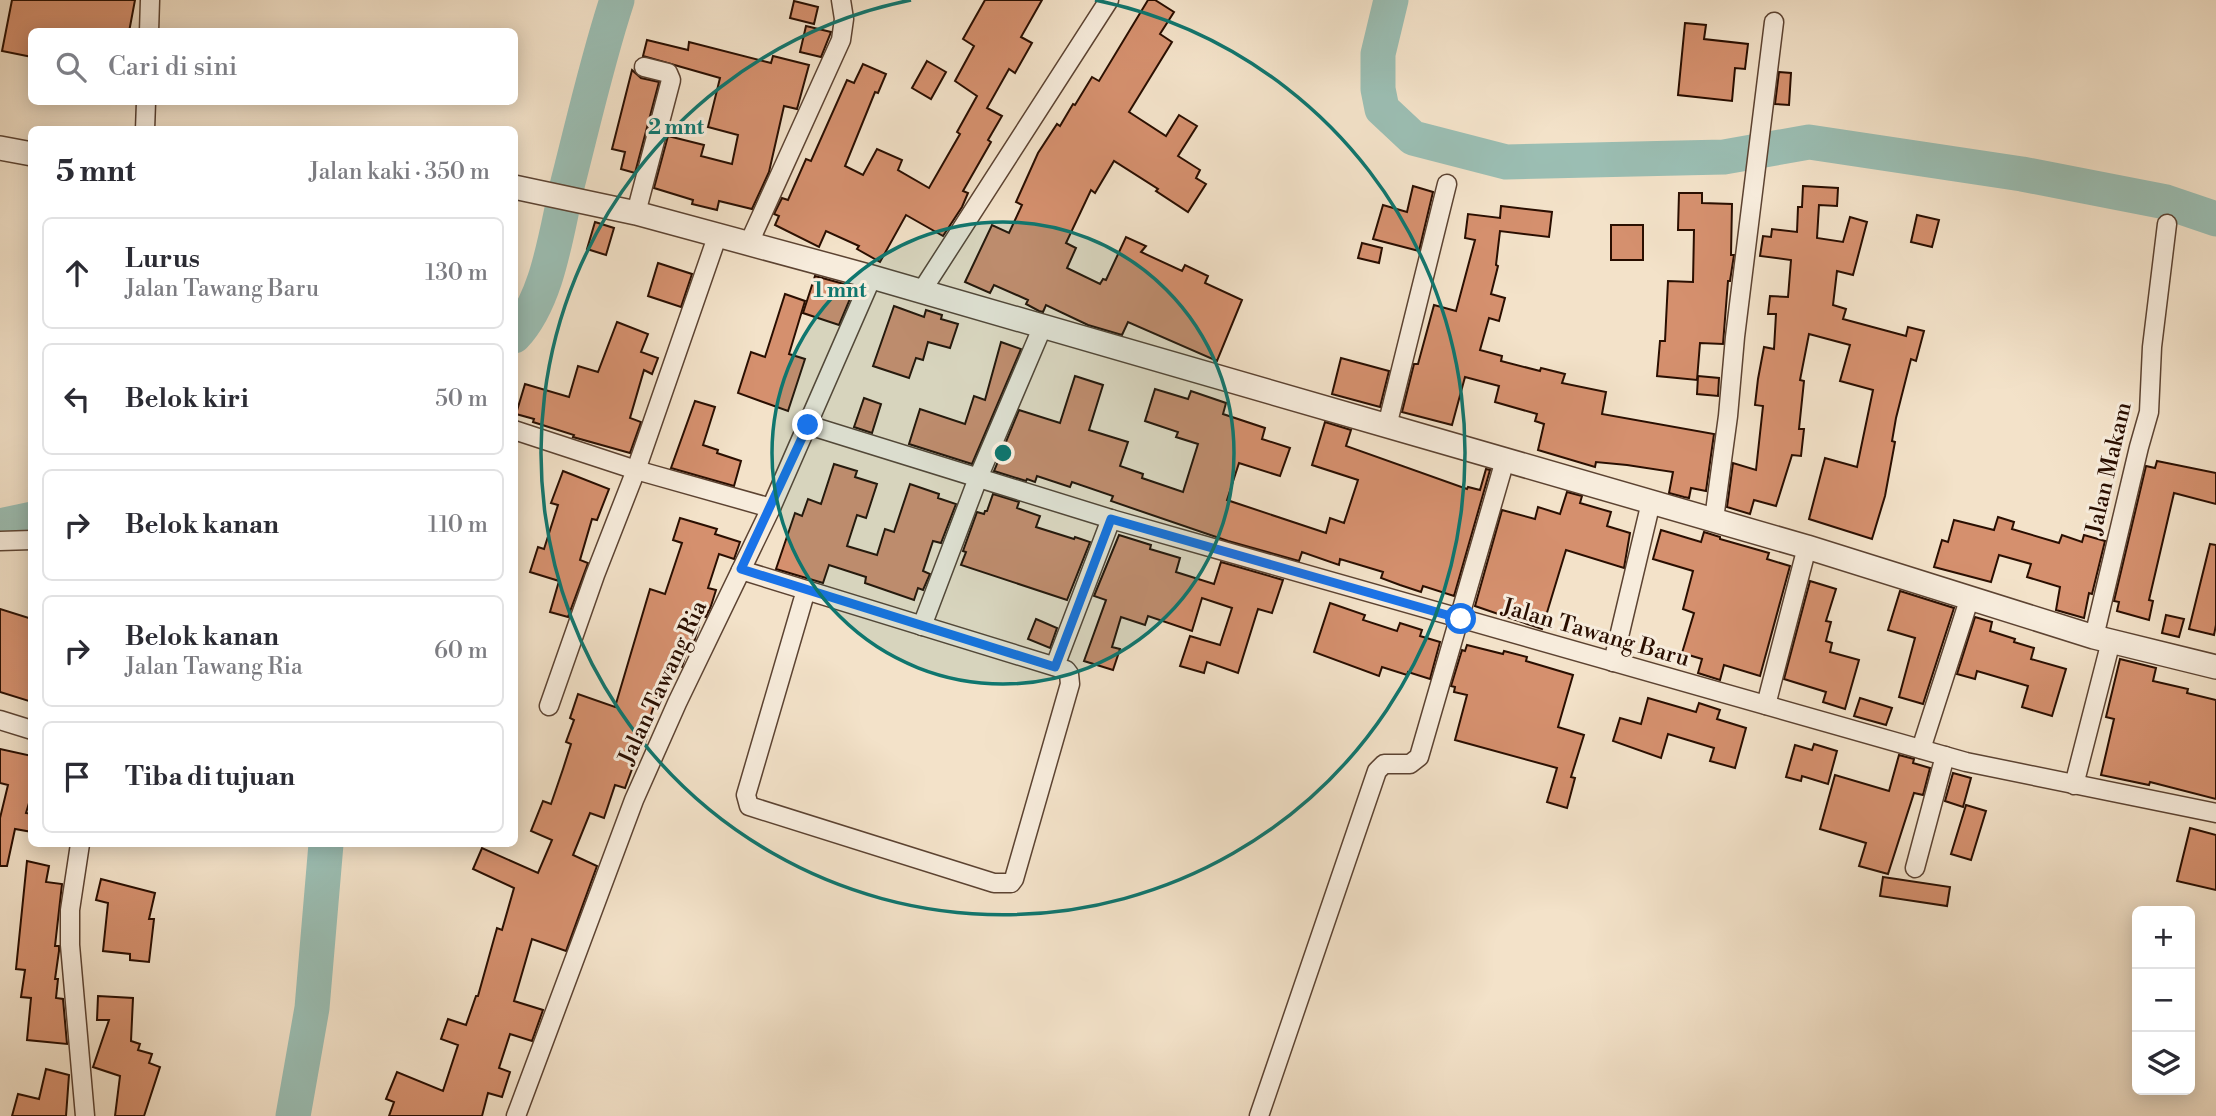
<!DOCTYPE html>
<html lang="id">
<head>
<meta charset="utf-8">
<style>
	body { margin:0; font-family:"Libre Bodoni",serif; background:#f2f2f3; color:#2b2b33 }
	.controls { position:absolute; right:21px; bottom:21px; display:grid; overflow:hidden; border-radius:10px; box-shadow:0 4px 18px #0003 }
	.controls button { width:63px; height:63px; display:grid; place-items:center; padding:0; border:0; border-bottom:2px solid #e1e1e2; background:#fff; color:#2b2b33; font:35px sans-serif }
	.stop { position:absolute; width:21px; height:21px; margin:-16px; border:5px solid #1a73e8; border-radius:50%; background:#fff }
	.stop.end { background:#1a73e8; border-color:#fff; box-shadow:0 2px 7px #0008 }
	.list { margin:0; padding:0; list-style:none }
	h2 { display:flex; justify-content:space-between; align-items:center; height:91px; margin:0; padding:0 28px; font-size:30px }
	h2 small { font-size:23px; font-weight:400; color:#7c7c81 }
	.list li { display:grid; grid-template-columns:46px 1fr auto; gap:21px; align-items:center; box-sizing:border-box; height:112px; margin:0 14px 14px; padding:0 14px; border:2px solid #e1e1e2; border-radius:10px }
	.list b { display:block; font-size:26px; white-space:nowrap }
	.list p { margin:0; font-size:23px; white-space:nowrap; color:#7c7c81 }
	.list em { font-size:23px; font-style:normal; color:#7c7c81 }
	.icon { flex:none; width:38px; height:38px; fill:none; stroke:currentColor; stroke-width:2; stroke-linecap:round; stroke-linejoin:round }
	.map { position:relative; flex:none; width:2216px; height:1116px; overflow:hidden }
	.search { position:absolute; background:#fff; box-shadow:0 4px 18px #0003; left:28px; top:28px; width:490px; height:77px; display:flex; align-items:center; gap:18px; box-sizing:border-box; padding:0 24px; border-radius:10px; color:#7c7c81; font-size:26px }
	.panel { position:absolute; background:#fff; box-shadow:0 4px 18px #0003; left:28px; top:126px; width:490px; height:721px; border-radius:10px }
	.map>svg:first-child { display:block }
</style>
</head>
<body>
<div class="map">
<svg width="2216" height="1116" viewBox="0 0 2216 1116">
	<rect width="100%" height="100%" fill="#f3e2c9"/>
	<filter id="stains"><feTurbulence type="fractalNoise" baseFrequency=".00286" numOctaves="4"/><feColorMatrix values="0 0 0 0 .2 0 0 0 0 .09 0 0 0 0 .02 0 0 0 .5 -.17"/></filter>
	<radialGradient id="worn" r=".72"><stop offset=".6" stop-color="#630" stop-opacity="0"/><stop offset="1" stop-color="#630" stop-opacity=".3"/></radialGradient>
	<g fill="none" stroke-linecap="round" stroke-linejoin="round">
		<!-- river -->
		<g stroke="#9bbeb3" stroke-width="35">
			<path d="M1391 0 1378 54V89L1382 109 1413 138 1506 162 1724 157 1809 142 2022 174 2166 202 2216 219"/>
			<path d="M514 336C548 300 556 233 567 186 583 124 597 61 617 0"/>
			<path d="M0 526 32 519"/>
			<path d="M293 1116 312 1008 326 844"/>
		</g>
	</g>
	<!-- building -->
	<g fill="#d5906e" stroke="#290e00" stroke-width="2">
		<path d="M12 0H135L129 32H32V57L2 51Z"/>
		<path d="M985 0H1042L1021 37 1032 43 1015 73 1009 69 987 108 1002 116 988 140 991 142 963 191 968 193 962 207 943 236 906 215 880 262 857 249 859 246 826 231 819 247 775 225 779 216 774 214 782 198 788 200 806 159 811 161 847 80 854 83 863 64 886 74 878 93 875 92 845 166 863 175 877 149 902 160 898 170 929 188 960 134 957 132 977 96 955 81 974 46 963 39Z"/>
		<path d="M1148 0H1155L1174 12 1160 34 1172 42 1129 112 1166 136 1179 115 1197 126 1178 156 1200 170 1196 178 1206 184 1188 212 1156 191 1158 189 1114 161 1095 193 1091 190 1066 243 1076 248 1067 268 1100 284 1103 279 1106 280 1126 237 1146 246 1141 252 1182 271 1185 265 1208 276 1205 283 1242 300 1217 361 1128 322 1122 335 1088 325 1046 305 1043 312 1039 311 1026 304 1028 300 994 285 990 293 965 282 992 225 1009 233 1022 205 1016 202 1038 153 1057 124 1060 126 1073 104 1075 105 1092 77 1099 81Z"/>
		<path d="M794 1 818 7 814 24 790 18Z"/>
		<path d="M1685 23 1706 25 1704 39 1748 44 1745 69 1735 68 1732 101 1678 95Z"/>
		<path d="M806 26 831 32 821 57 800 52Z"/>
		<path d="M647 40 688 50 689 42 771 63 773 56 809 65 797 109 784 106 769 172 752 209 719 201 717 210 692 204 693 200 654 188 668 136 704 145 701 156 732 164 738 135 708 127 720 78 643 56Z"/>
		<path d="M927 61 946 72 931 99 912 88Z"/>
		<path d="M632 70 641 78 659 82 635 173 621 169 625 152 612 149Z"/>
		<path d="M1779 72 1791 73 1789 105 1775 104Z"/>
		<path d="M1413 186 1433 192 1419 251 1373 239 1383 205 1407 212Z"/>
		<path d="M1803 186 1838 188 1837 206 1819 205 1817 238 1843 242 1850 217 1867 222 1853 275 1837 271 1833 305 1846 309 1843 319 1906 336 1908 327 1924 331 1916 361 1911 359 1896 418 1892 441 1895 442 1885 496 1872 539 1809 519 1825 458 1857 467 1873 390 1840 381 1850 345 1809 334 1800 380 1804 381 1799 429H1804L1801 456 1792 455 1776 506 1754 500 1750 514 1727 507 1733 463 1756 470 1763 406 1755 405 1758 379 1764 347 1774 349 1776 314H1768L1770 296 1788 297 1791 260 1760 256 1763 236 1771 237 1772 229 1797 232 1798 207H1802Z"/>
		<path d="M1679 193H1702V203L1732 204 1731 255H1734L1730 281H1728L1723 344 1700 343 1697 380 1657 376 1660 341H1665L1668 281 1693 282 1694 230H1678Z"/>
		<path d="M1501 206 1552 212 1549 237 1500 231 1496 265 1498 266 1491 294 1505 298 1499 321 1489 318 1480 350 1502 356 1501 361 1540 371 1541 368 1565 374 1562 383 1606 392 1602 414 1714 434 1706 491 1691 488 1689 498 1684 497 1669 493 1673 472 1627 465 1596 462 1595 467 1538 450 1544 424 1535 421 1537 414 1495 402 1499 386 1465 377 1452 425 1402 412 1414 364H1418L1434 305 1456 311 1475 240 1465 238 1468 214 1500 218Z"/>
		<path d="M1917 215 1939 220 1932 247 1911 242Z"/>
		<path d="M595 222 614 228 606 255 587 249Z"/>
		<rect x="1611" y="225" width="32" height="35"/>
		<path d="M1362 243 1382 248 1379 263 1358 258Z"/>
		<path d="M658 263 692 274 681 307 648 296Z"/>
		<path d="M815 276 855 287 839 325 803 313Z"/>
		<path d="M785 294 805 301 789 354 805 359 788 411 738 393 751 352 765 357Z"/>
		<path d="M894 306 924 317 926 310 942 315 941 319 958 324 950 348 928 342 923 360 916 358 909 378 873 366Z"/>
		<path d="M617 322 648 334 641 352 658 358 652 374 644 370 630 418 641 422 630 453 573 437 574 435 533 422 534 419 516 414 525 384 569 397 578 366 598 372Z"/>
		<path d="M1001 342 1021 349 972 464 909 444 920 409 965 424 974 396 985 400Z"/>
		<path d="M1341 358 1389 371 1380 407 1332 394Z"/>
		<path d="M1075 376 1103 385 1089 430 1128 442 1120 466 1143 474 1142 478 1183 492 1198 444 1176 437 1178 432 1145 421 1155 389 1188 399 1191 391 1226 403 1223 414 1265 428 1262 439 1290 448 1280 476 1239 463 1227 500 1326 533 1330 518 1344 523 1358 480 1312 465 1325 422 1351 430 1346 446 1467 489 1468 487 1480 490 1486 469 1490 470 1454 596 1423 586 1421 592 1400 585 1381 578 1383 572 1340 559 1339 565 1302 552 1299 561 1228 541 1111 501 1113 496 1072 482 1070 487 1037 476 1035 482 1027 479 1026 481 994 471 1019 410 1060 423Z"/>
		<path d="M1698 376 1719 378 1718 396 1697 394Z"/>
		<path d="M864 398 881 404 872 433 854 427Z"/>
		<path d="M695 401 715 407 703 445 718 450 717 453 741 461 734 486 671 468Z"/>
		<path d="M2157 461 2216 473V504L2174 493 2149 600 2153 601 2149 620 2117 611 2119 602 2114 601 2146 466 2155 468Z"/>
		<path d="M834 464 857 471 855 477 877 484 866 518 857 515 847 546 877 555 885 529 894 532 910 484 939 494 938 498 956 504 941 543 933 541 923 571 930 574 923 590 918 588 914 600 865 583 866 577 829 565 823 583 776 569 795 513 802 516 808 499 821 504Z"/>
		<path d="M563 471 609 489 597 520 592 519 580 560 588 563 568 617 550 612 559 581 530 572 538 547 544 549 558 505 551 503Z"/>
		<path d="M1567 492 1582 496 1580 503 1611 512 1607 526 1630 533 1624 568 1566 550 1542 629 1475 606 1502 510 1535 519 1538 507 1560 514Z"/>
		<path d="M993 494 1019 502 1017 508 1040 516 1036 527 1074 539 1075 537 1090 542 1067 600 961 565 966 552 963 551 977 512 984 514 985 511H987Z"/>
		<path d="M1998 517 2014 522 2012 529 2059 543 2062 535 2082 542 2084 535 2105 541 2092 594 2089 593 2084 618 2056 610 2060 587 2027 577 2031 564 1999 555 1991 582 1934 567 1942 540 1948 542 1954 520 1994 530Z"/>
		<path d="M680 518 717 529 715 534 740 542 734 559 719 554 708 588 716 590 711 606 706 617 702 616 694 642 690 640 682 667 668 662 649 721 652 722 645 743 642 742 625 788 615 785 604 818 590 813 573 855 597 866 566 951 532 939 514 1001 543 1010 532 1041 510 1034 499 1068 510 1072 502 1097 488 1093 482 1116H389L394 1102 386 1099 397 1072 443 1091 458 1045 441 1039 448 1019 466 1025 476 996H478L497 928 502 930 514 888 473 869 482 848 538 873 552 840 531 831 543 801 551 804 563 769 571 744 566 742 574 720 570 718 578 694 615 707 650 589 665 594 682 543 673 540Z"/>
		<path d="M1661 530 1701 542 1704 532 1720 537V539L1769 553 1767 559 1790 566 1760 676 1724 665 1720 680 1698 673 1702 659 1682 653 1694 613 1683 609 1693 571 1653 559Z"/>
		<path d="M1119 535 1151 545 1150 549 1180 558 1176 572 1214 584 1221 562 1283 580 1272 613 1258 609 1238 673 1207 662 1204 673 1180 666 1190 636 1220 645 1232 608 1202 598 1192 631 1148 616 1145 625 1121 617 1112 647 1120 649 1113 670 1084 661 1106 600 1094 596Z"/>
		<path d="M2210 544 2216 545V625L2214 635 2189 629Z"/>
		<path d="M1810 581 1836 589 1826 621 1831 622 1826 641 1832 643 1830 652 1859 660 1845 709 1823 702 1826 692 1784 679Z"/>
		<path d="M1900 591 1954 608 1923 704 1899 697 1915 638 1888 630Z"/>
		<path d="M1330 603 1365 615 1363 620 1397 631 1400 623 1422 630 1420 636 1440 642 1430 679 1408 672 1407 675 1382 667 1379 676 1314 652Z"/>
		<path d="M0 609 32 619V702L0 692Z"/>
		<path d="M2166 615 2184 619 2179 637 2162 633Z"/>
		<path d="M1975 617 1992 622 1990 631 2015 639 2014 642 2034 648 2031 659 2066 669 2052 716 2022 707 2028 686 1977 671 1975 679 1957 674Z"/>
		<path d="M1036 619 1057 628 1050 648 1028 639Z"/>
		<path d="M1467 645 1503 654 1504 651 1527 657 1526 661 1573 675 1558 727 1584 735 1571 777 1575 778 1567 808 1547 802 1557 768 1455 740 1467 695 1454 692 1455 687 1451 686 1462 650 1465 651Z"/>
		<path d="M2120 659 2156 668 2153 681 2188 689 2187 693 2216 700V799L2150 782 2149 785 2101 775 2114 719 2106 717Z"/>
		<path d="M1648 698 1696 712 1699 703 1720 710 1717 719 1746 728 1735 768 1710 761 1714 748 1668 734 1661 758 1613 741 1620 718 1641 724Z"/>
		<path d="M1860 698 1892 708 1886 725 1854 716Z"/>
		<path d="M1814 744 1837 751 1828 784 1802 776 1801 781 1786 777 1795 745 1812 750Z"/>
		<path d="M0 749 32 756V793L26 813 32 814V832L15 829 7 866H0V818L8 785 0 783Z"/>
		<path d="M1899 755 1914 759 1913 763 1930 768 1923 795 1914 793 1888 874 1859 866 1866 843 1820 829 1835 775 1889 791Z"/>
		<path d="M1953 773 1971 778 1963 807 1945 801Z"/>
		<path d="M1966 805 1986 811 1971 860 1951 854Z"/>
		<path d="M2190 828 2216 835V890L2177 881Z"/>
		<path d="M27 861 49 866 46 882 62 884 55 946H59V951L55 979H58L56 998 63 999 67 1044 27 1040 31 998 21 997 25 970 16 969Z"/>
		<path d="M1883 877 1950 887 1947 906 1880 896Z"/>
		<path d="M101 879 155 893 149 919H154L149 962 130 960V954L103 951 108 903 96 900Z"/>
		<path d="M98 996 133 998 131 1041 140 1044 138 1050 152 1054 149 1063 160 1067 144 1116H115L120 1076 93 1067 109 1020H97Z"/>
		<path d="M46 1069 69 1075 66 1116H12L18 1094 39 1099Z"/>
	</g>
	<g fill="none" stroke-linecap="round" stroke-linejoin="round">
		<!-- minor casing -->
		<g stroke="#5c4332" stroke-width="21">
			<g id="minor">
				<path d="M149 32 150 0"/>
				<path d="M145 130 146 102"/>
				<path d="M636 213 671 80 668 73 644 67"/>
				<path d="M749 243 841 40 844 19 841 0"/>
				<path d="M921 292 1109 0"/>
				<path d="M808 425 1111 519 1966 762 2216 813"/>
				<path d="M1387 426 1447 184"/>
				<path d="M514 430 636 470 771 508"/>
				<path d="M1714 519 1728 416 1735 337 1774 22"/>
				<path d="M0 541 32 540"/>
				<path d="M741 570 1066 670 1069 674 1070 684 1014 879 1011 883H994L749 806 746 795 806 590"/>
				<path d="M922 626 978 478 1042 328"/>
				<path d="M2094 637 2139 447 2149 412 2152 347 2167 224"/>
				<path d="M1613 662 1651 502"/>
				<path d="M1055 666 1111 519"/>
				<path d="M1766 705 1807 547"/>
				<path d="M549 706 595 575 636 470 718 234"/>
				<path d="M0 720 32 730"/>
				<path d="M1921 749 1969 600"/>
				<path d="M2074 785 2111 641"/>
				<path d="M80 844 70 910V945L85 1116"/>
				<path d="M1915 868 1945 756"/>
				<path d="M516 1116 634 800 677 703 771 508 872 277"/>
				<path d="M1259 1116 1377 771 1384 764H1410L1419 757 1505 460"/>
			</g>
		</g>
		<!-- tertiary casing -->
		<g stroke="#5c4332" stroke-width="26">
			<g id="tertiary">
				<path d="M0 148 32 154"/>
				<path d="M514 187 636 213 872 277 1807 547 2094 637 2216 667"/>
			</g>
		</g>
		<!-- minor -->
		<use href="#minor" stroke="#f7ecdc" stroke-width="18"/>
		<!-- tertiary -->
		<use href="#tertiary" stroke="#f7ecdc" stroke-width="23"/>
	</g>
	<g fill="none" stroke-linecap="round" stroke-linejoin="round">
		<!-- route -->
		<path stroke="#1a73e8" stroke-width="9" d="M808 425 741 569 1055 667 1111 519 1461 619"/>
	</g>
	<!-- distance rings -->
	<circle cx="1003" cy="453" r="231" fill="#0f766e" fill-opacity=".12"/>
	<g fill="none" stroke="#0f766e" stroke-width="3.5">
		<circle cx="1003" cy="453" r="231"/>
		<path d="M1095 0A462 462 0 1 1 911 0"/>
	</g>
	<g text-anchor="middle" stroke-width="6" stroke-linejoin="round" paint-order="stroke">
		<!-- street labels -->
		<g font-size="23" fill="#290e00" stroke="#f7ecdc">
			<text transform="translate(2108 468) rotate(-77)" y="8">Jalan Makam</text>
			<text transform="translate(1596 632) rotate(16)" y="8">Jalan Tawang Baru</text>
			<text transform="translate(662 682) rotate(-65)" y="8">Jalan Tawang Ria</text>
		</g>
	</g>
	<circle cx="1003" cy="453" r="10" fill="#0f766e" stroke="#f7ecdc" stroke-width="3.5"/>
	<g font-size="21" text-anchor="middle" font-weight="bold" fill="#0f766e" stroke="#f7ecdc" stroke-width="6" stroke-linejoin="round" paint-order="stroke">
		<text x="676" y="134">2 mnt</text>
		<text x="840" y="297">1 mnt</text>
	</g>
	<rect width="100%" height="100%" filter="url(#stains)"/>
	<rect width="100%" height="100%" fill="url(#worn)"/>
</svg>
<div class="controls">
<button>+</button>
<button>−</button>
<button><svg class="icon" aria-label="layers" viewBox="0 0 24 24"><path d="M12 4l9 5-9 5-9-5zM3 14l9 5 9-5"/></svg></button>
</div>
<div class="stop" style="left:1461px;top:619px"></div>
<div class="stop end" style="left:808px;top:425px"></div>
<div class="search"><svg class="icon" aria-label="search" viewBox="0 0 24 24"><circle cx="10" cy="10" r="6"/><path d="M15 15l6 6"/></svg>Cari di sini</div>
<section class="panel">
<h2>5 mnt<small>Jalan kaki · 350 m</small></h2>
<ul class="list">
<li><svg class="icon" aria-label="ahead" viewBox="0 0 24 24"><path d="M12 20V5M6 11l6-6 6 6"/></svg><div><b>Lurus</b><p>Jalan Tawang Baru</p></div><em>130 m</em></li>
<li><svg class="icon" aria-label="left" viewBox="0 0 24 24"><path d="M17 20v-9H6M10 6l-5 5 5 5"/></svg><div><b>Belok kiri</b></div><em>50 m</em></li>
<li><svg class="icon" aria-label="right" viewBox="0 0 24 24"><path d="M7 20v-9h11M14 6l5 5-5 5"/></svg><div><b>Belok kanan</b></div><em>110 m</em></li>
<li><svg class="icon" aria-label="right" viewBox="0 0 24 24"><path d="M7 20v-9h11M14 6l5 5-5 5"/></svg><div><b>Belok kanan</b><p>Jalan Tawang Ria</p></div><em>60 m</em></li>
<li><svg class="icon" aria-label="arrive" viewBox="0 0 24 24"><path d="M6 21V4h12l-3 4 3 4H6"/></svg><div><b>Tiba di tujuan</b></div></li>
</ul>
</section>
</div>
</body>
</html>
